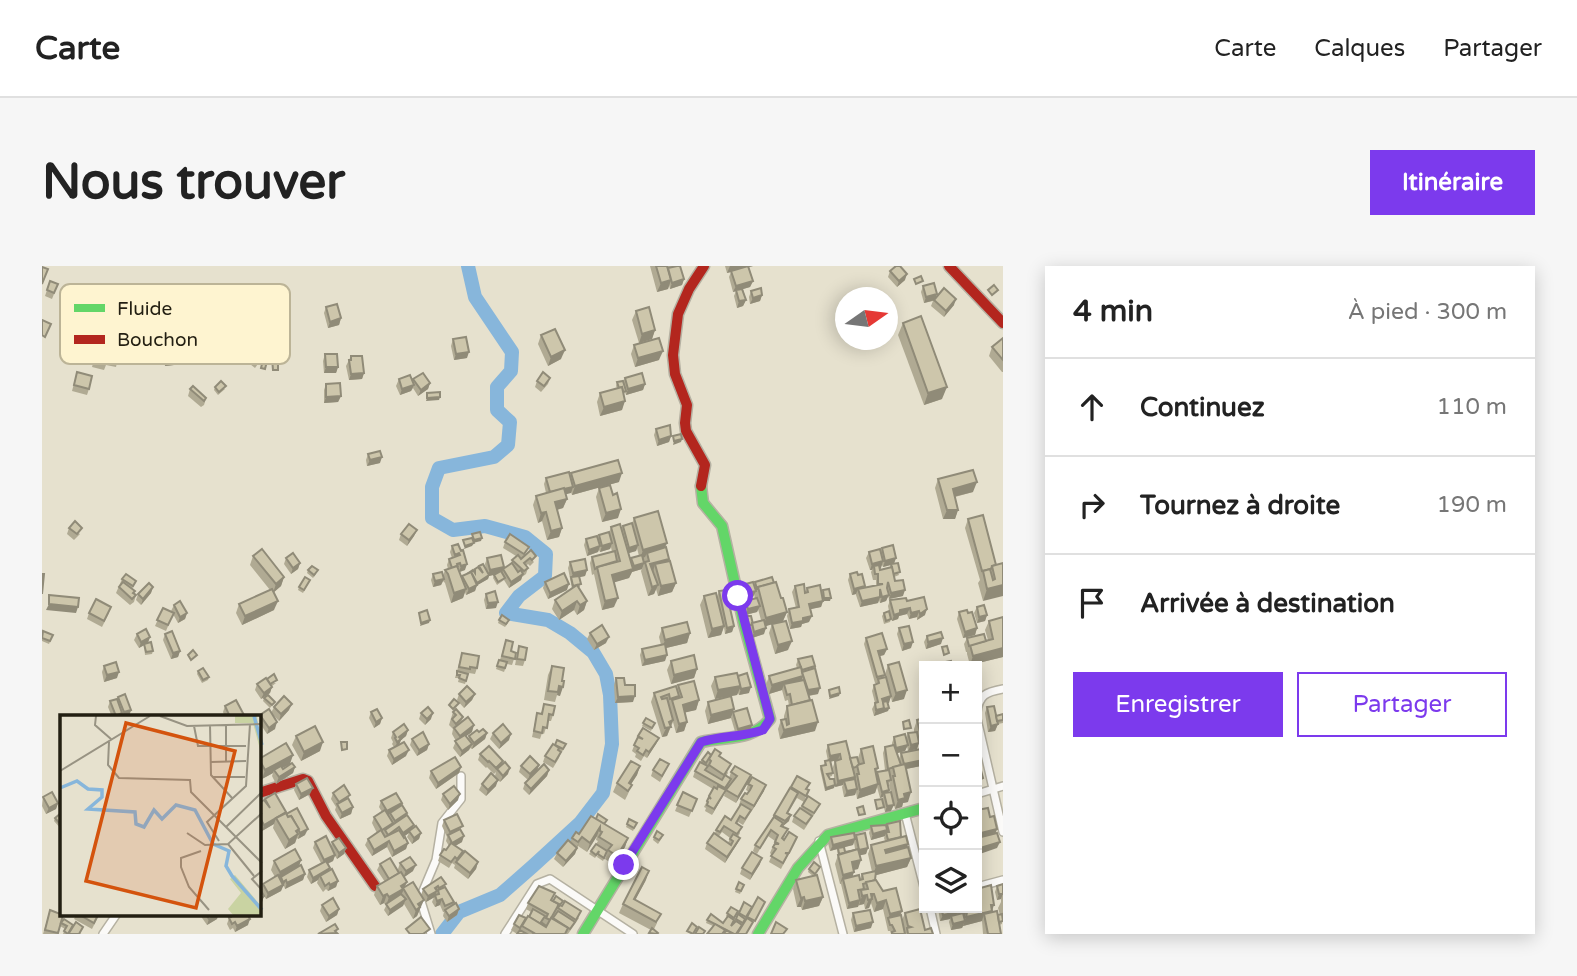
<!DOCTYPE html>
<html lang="fr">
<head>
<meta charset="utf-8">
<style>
	body { margin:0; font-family:"Varela Round",sans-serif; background:#f6f6f6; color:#222 }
	.controls { position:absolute; right:21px; bottom:21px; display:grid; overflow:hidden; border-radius:0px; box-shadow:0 4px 18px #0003 }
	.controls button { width:63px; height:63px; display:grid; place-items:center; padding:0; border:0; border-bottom:2px solid #e0e0e0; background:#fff; color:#222; font:35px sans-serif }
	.compass { position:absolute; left:793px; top:21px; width:63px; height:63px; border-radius:50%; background:#fff; box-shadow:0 4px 18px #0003; rotate:76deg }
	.stop { position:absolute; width:21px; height:21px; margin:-16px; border:5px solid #7c3aed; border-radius:50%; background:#fff }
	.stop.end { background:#7c3aed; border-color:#fff; box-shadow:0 2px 7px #0008 }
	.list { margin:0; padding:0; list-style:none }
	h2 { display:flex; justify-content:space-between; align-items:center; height:91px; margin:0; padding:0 28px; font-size:30px }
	h2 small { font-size:23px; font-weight:400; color:#767676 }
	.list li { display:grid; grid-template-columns:46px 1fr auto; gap:21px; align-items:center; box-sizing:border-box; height:98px; padding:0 28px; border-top:2px solid #e0e0e0 }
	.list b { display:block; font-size:26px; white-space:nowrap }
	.list em { font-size:23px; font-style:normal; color:#767676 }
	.actions { display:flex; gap:14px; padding:21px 28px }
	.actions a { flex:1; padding:16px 0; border:2px solid #7c3aed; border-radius:0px; text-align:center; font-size:24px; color:#7c3aed }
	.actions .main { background:#7c3aed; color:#fff }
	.icon { flex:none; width:38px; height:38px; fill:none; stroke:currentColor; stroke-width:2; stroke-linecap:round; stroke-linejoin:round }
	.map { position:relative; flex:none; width:961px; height:668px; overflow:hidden; border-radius:0px }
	header { display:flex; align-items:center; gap:42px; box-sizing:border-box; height:98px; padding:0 35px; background:#fff; border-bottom:2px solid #e0e0e0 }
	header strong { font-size:33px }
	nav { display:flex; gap:38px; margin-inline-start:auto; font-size:24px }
	.intro { display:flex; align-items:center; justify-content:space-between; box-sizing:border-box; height:168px; padding:0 42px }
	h1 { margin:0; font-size:49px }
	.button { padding:18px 32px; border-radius:0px; background:#7c3aed; color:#fff; font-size:24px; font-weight:700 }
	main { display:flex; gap:42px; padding:0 42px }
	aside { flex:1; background:#fff; border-radius:0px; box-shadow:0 4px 18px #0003 }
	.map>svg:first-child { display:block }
</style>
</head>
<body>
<header>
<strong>Carte</strong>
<nav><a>Carte</a><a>Calques</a><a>Partager</a></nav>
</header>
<div class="intro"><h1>Nous trouver</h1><a class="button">Itinéraire</a></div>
<main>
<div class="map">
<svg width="961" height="668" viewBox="0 0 961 668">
	<rect width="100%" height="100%" fill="#e6e1ce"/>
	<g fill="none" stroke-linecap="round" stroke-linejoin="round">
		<!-- river -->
		<path stroke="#87b6db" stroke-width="14" d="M400 668 417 646 458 629 491 600 538 557 561 527 570 478 568 429 564 408 551 386 528 367 506 354 464 347 477 330 503 310 504 288 483 271 443 260 411 264 390 252V221L397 202 452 191 466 179 468 156 455 144V121L469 105 470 86 433 31 426 0"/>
		<!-- street casing -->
		<g stroke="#b5b1a2" stroke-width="10">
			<g id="street">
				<path d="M935 446C937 429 944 426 961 423"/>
				<path d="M935 453 961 566"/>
				<path d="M935 528 961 520"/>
				<path d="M863 547 882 621"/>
				<path d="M777 575 801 668"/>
				<path d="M935 621 961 614"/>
				<path d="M888 642 894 668"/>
				<path d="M61 668 74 649"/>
				<path d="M389 668 378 632 394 594 400 557 419 533V510"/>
				<path d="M463 668 495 618 508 613 591 668"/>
			</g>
		</g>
		<!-- fast casing -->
		<g stroke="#b5b1a2" stroke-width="13">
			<g id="fast">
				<path d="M541 668 659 476C684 470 711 475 728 453L702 358 680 260 661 237 659 220"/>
				<path d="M716 668 756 602 786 569 882 542"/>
			</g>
		</g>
		<!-- jam casing -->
		<g stroke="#b5b1a2" stroke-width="13">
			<g id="jam">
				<path d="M907 0 961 57"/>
				<path d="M659 220 663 199 644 165 643 157 645 139 633 108 631 89 636 48 647 23 662 0"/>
				<path d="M217 527 261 513 266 515 284 550 333 620"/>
			</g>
		</g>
		<!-- street -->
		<use href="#street" stroke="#fbfaf8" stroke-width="7"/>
		<!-- fast -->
		<use href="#fast" stroke="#63d668" stroke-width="10"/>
		<!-- jam -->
		<use href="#jam" stroke="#b3261e" stroke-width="10"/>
	</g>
	<!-- wall -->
	<g fill="#b0aa93" fill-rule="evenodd">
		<path d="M608 0H638L642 13 640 19 628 23 627 19 626 23 615 26Z"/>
		<path d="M683 0H711L707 1 711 15 708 21 701 23 704 34 701 40 695 42 692 30 694 25 691 26 687 11 689 6 685 7Z"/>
		<path d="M848 5 863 14 855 21 846 11Z"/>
		<path d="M8 15 16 18 10 33 3 30Z"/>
		<path d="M881 20 894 31 912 39 902 51 889 40 891 35 882 37 879 26Z"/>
		<path d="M709 25 720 29 718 35 708 38 707 31Z"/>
		<path d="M284 41 299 52 297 59 286 62 282 47Z"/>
		<path d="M594 45 613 64 610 73 597 77 590 54Z"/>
		<path d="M861 57 900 133 882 139 856 69Z"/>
		<path d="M499 69 519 93 506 100 496 78Z"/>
		<path d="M961 72V106H960L947 90 950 81Z"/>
		<path d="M180 73 199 82 197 89 179 91 178 79Z"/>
		<path d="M411 73 425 92 412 94 409 80Z"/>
		<path d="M71 74 85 77 83 83 73 88 69 80Z"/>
		<path d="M592 79 617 94 593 101 589 88Z"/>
		<path d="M55 83 66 93 76 92 74 101 64 99 62 104 50 101Z"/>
		<path d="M123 83 135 92 132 99 123 100 121 90Z"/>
		<path d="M205 88 218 95 213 102 203 94Z"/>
		<path d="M283 88 296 101 294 107H282L281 95Z"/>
		<path d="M309 90 322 107 320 113 307 114 304 100Z"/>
		<path d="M35 106 47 123 45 129 30 125Z"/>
		<path d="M508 112 506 118 499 126 493 121 495 115Z"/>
		<path d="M583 112 603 118 601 124 584 129 583 126 582 128 580 144 558 150 555 136 558 127 575 122 574 120 575 116H581Z"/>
		<path d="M357 113 370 116 371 113 388 117 386 123 376 130 371 122 369 125 358 129 354 120Z"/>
		<path d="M284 118 299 130 296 136 282 137V124Z"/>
		<path d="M173 121 183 123 176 129 172 124Z"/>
		<path d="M148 123 164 132 162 139 159 141 146 130Z"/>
		<path d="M614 163 629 170 627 176 615 180 612 169Z"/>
		<path d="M326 188 338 197 325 200 324 194Z"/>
		<path d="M529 207 577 216 530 229 529 226 523 228 525 233 521 242 515 244 520 262 517 271 505 274 500 255 496 257 491 239 494 230 504 227 502 218 504 212 528 211Z"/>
		<path d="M896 213 931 226 913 231 916 244 913 253H901L893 222Z"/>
		<path d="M557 222 576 252 560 256 554 231Z"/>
		<path d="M592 252 623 282 634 317 630 326 616 330 614 323 612 328 606 330 599 305 602 298 600 303 590 306 587 312 572 316V341L560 344 552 308 550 309 548 297 550 291 570 286 569 281 568 283 558 286 557 284 556 286 545 290 542 279 544 273 556 272 557 269 567 267 569 261 579 263 581 260 590 258ZM595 282 597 290 589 292 588 295 586 287 594 285Z"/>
		<path d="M926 253 954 299 961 297 941 335 936 317 938 314 923 262Z"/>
		<path d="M27 262 38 268 32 274 25 268Z"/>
		<path d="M375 264 372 270 365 280 357 274 359 268Z"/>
		<path d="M463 276 484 288 492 296 488 300 486 298 484 300 486 302 484 308 480 311 479 314 467 322 462 314 455 319 451 312 452 309 455 308 447 310 446 313 435 319 433 325 424 329 423 326 421 332 409 337 403 317 401 315 399 319 391 321 389 314 391 308 401 310 403 304 406 303 405 299 407 293 410 292 408 286 410 280 416 278 423 304 418 306 420 311V310L432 305 433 303 437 302V300L444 304 443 298 445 292 461 303 469 298 470 294 474 290 461 282Z"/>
		<path d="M840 282 852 298 857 309 852 311 853 315 861 330 847 333 846 330 844 335 838 337 837 334 836 337 818 341 814 329V328L810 329 806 314 808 308 816 309 823 320V322L834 320V314H831L829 306 830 304H828L824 292 827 286 839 285ZM840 299 841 301 849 299 848 302 838 304V302Z"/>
		<path d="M211 290 242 311 239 320 232 326V344L200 359 194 347 197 338 228 324 208 299Z"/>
		<path d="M244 292 258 297 256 303 249 308 242 298Z"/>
		<path d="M528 296 545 304 543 310 537 311 538 321H536L545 335 542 344 535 349 532 344 517 354 510 343 513 334 530 323 526 302Z"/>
		<path d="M266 304 274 308 271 312 265 307Z"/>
		<path d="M80 313 94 315 90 323 94 329 92 336 88 339 74 327Z"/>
		<path d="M268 314 261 327 256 324 257 321Z"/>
		<path d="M503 316 525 324 506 333 501 322Z"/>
		<path d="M713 316 732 317 745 346 741 355 746 384 733 388 727 367 730 358 723 360 722 368 710 372 708 362H706L704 353 705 350 711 357 719 354 716 343 715 346 703 349 701 341 703 335 713 333 712 328 711 331 700 334 698 325 700 319H712Z"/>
		<path d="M753 320 763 326 765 322 780 327 781 324 788 335H781L779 341 768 343 767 356 760 358 759 361 748 363 745 350 747 343 754 342 750 326Z"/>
		<path d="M111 321 109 327 99 339 94 334 96 328Z"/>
		<path d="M677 325 692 360 690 366 683 368 682 361 679 369 666 372 658 339 662 330 675 331Z"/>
		<path d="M444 328 454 342 444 343 442 334Z"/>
		<path d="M848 334 865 335 883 349 875 354V351L867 353 865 348 857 350 856 353 850 355 849 353 848 356 842 358 840 350 842 347 847 345 846 340Z"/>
		<path d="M132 339 145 347 143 353 136 357 131 348 124 365 113 360 121 342 129 345Z"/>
		<path d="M935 341 945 349 943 355 935 357 932 347Z"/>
		<path d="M917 346 935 362 933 369 921 372 915 353Z"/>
		<path d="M47 347H67L60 361 45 353Z"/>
		<path d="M961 351V391L928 399 925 388V386H924L922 378 925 372 946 374 943 364 947 355Z"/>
		<path d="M457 354 466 357 463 361 456 357Z"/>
		<path d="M620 362 648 367 645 377 624 382 623 395 600 400 598 389 600 383 619 379 617 371Z"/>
		<path d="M857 362 869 382 860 385 855 368Z"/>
		<path d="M548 367 564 377 552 384 545 373Z"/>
		<path d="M95 368 111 385 110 388 103 389 102 379 97 382 92 374Z"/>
		<path d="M123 368 138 385 136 391 129 393 121 374Z"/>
		<path d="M0 369H11L7 378 0 375Z"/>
		<path d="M885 370 899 378 884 383 882 376Z"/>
		<path d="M824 372 845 383 842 389 838 390 842 411H843V408L846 399 862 433 850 436 849 431 846 437 847 442 846 445 832 450 830 443 833 437 830 425 832 419 835 417H833L822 378Z"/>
		<path d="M464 374 469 385 474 387 470 399 465 398 462 406 454 403 457 394H458Z"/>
		<path d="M477 380 483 394 481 400 473 399Z"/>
		<path d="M420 387 435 402 433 408 427 407 423 418 416 416 417 412H413Z"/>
		<path d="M756 393 773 400 772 403 776 428 767 430 773 465 738 473 736 463 739 454 742 453V450L745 440H747L746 434 743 435 740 424 727 428 724 419 727 410 755 402 754 399Z"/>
		<path d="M629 395 655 403 652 412 629 418 625 404Z"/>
		<path d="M62 400 75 412 62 416 60 406Z"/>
		<path d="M510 400 518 430 515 429 513 436 502 434 506 409Z"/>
		<path d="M156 405 167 411 166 414 160 417 155 408Z"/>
		<path d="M696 410 707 427 697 429 696 427 695 429 689 430V452L666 458 663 445 666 436 683 431 673 433 669 420 673 411Z"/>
		<path d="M574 412 583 419 591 436 573 437 572 419Z"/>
		<path d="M234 417 230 420 228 427 219 433 213 424 215 418Z"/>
		<path d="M636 419 657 434 654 444 643 446 645 456 642 465 634 467 631 456 625 470 620 471 609 436 612 427 635 423Z"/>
		<path d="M417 428H433L430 434 422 442 415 434Z"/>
		<path d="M76 431 89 444 87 450 83 451H70L66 441 68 435 75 433Z"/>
		<path d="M222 432 233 436 228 442 221 435Z"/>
		<path d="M502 438 511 449 509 455H506L502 468 500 467 498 473 490 471 495 447 499 448Z"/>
		<path d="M183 440 203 451H183L181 446Z"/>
		<path d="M232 441 247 444 237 455 229 447Z"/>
		<path d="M945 441 954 451 961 449V446V457L956 458 953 465 946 466 943 447Z"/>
		<path d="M329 446 340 452 338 458 332 462 327 452Z"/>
		<path d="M411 446 421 451 419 457 430 466 424 470 426 473 427 470 437 466 445 467 443 473 430 483 428 482 427 484 418 491 411 482 414 475 410 468 411 463 407 459Z"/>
		<path d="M691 446 710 459 708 465 694 469 689 452Z"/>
		<path d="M379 447 389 453 383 459 377 453Z"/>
		<path d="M218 449 233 463 225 468 217 456Z"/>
		<path d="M604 452 613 457 609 465 600 460Z"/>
		<path d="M882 452 875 483 866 485 865 480 863 485 855 487 857 493 859 487 881 494 879 500 864 503 866 536 861 537 860 541 853 543 847 519 849 514 846 520 849 545 843 546 840 533 841 531 838 532 835 521 833 527 815 533 814 526 813 529 802 531 800 521 801 519 793 521 791 501 793 495 796 494 788 496 791 507 790 510 787 511 792 522 783 525 778 503 779 500 782 499 783 495H786L784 485 786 479 808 492H816L819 483 836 502 834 509 835 506 843 504 841 487 843 481 850 479V477L852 471 864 473 866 467 872 466V463L875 454Z"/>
		<path d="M366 464 364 470 359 474 357 478 364 490 350 499 345 490 347 484 352 481 350 478 351 476 349 472 351 466Z"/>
		<path d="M451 467 467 474 457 483 448 473Z"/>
		<path d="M254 470 278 485 259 495 250 479Z"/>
		<path d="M596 470 617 472 614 478 605 492 602 490 599 495 593 491 594 488 590 485Z"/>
		<path d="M370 473 387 478 385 484 375 490 368 479Z"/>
		<path d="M524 478 520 486H519L517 492 511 502 501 496 503 490 513 479Z"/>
		<path d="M679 487 677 490 686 507 684 510 687 512 689 506 709 509 707 515 694 537 682 530 684 524 670 549 663 545 664 542 662 541 671 523 651 511 653 505 660 494 669 489Z"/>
		<path d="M438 488 461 495 460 498 466 508 458 516 453 510 454 506 452 508 445 501 444 502 436 494Z"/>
		<path d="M217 493 248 498 240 502 241 503 253 501 251 507 234 518 230 510 231 507 220 513 217 508Z"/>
		<path d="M627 498 618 516 609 510 611 504Z"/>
		<path d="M497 499 495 505 486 514 477 506 479 500Z"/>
		<path d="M598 500 595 509 589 518 586 528 583 534 571 526 575 517Z"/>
		<path d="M419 501 417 507 394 523 387 512 389 505Z"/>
		<path d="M507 504 505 510 487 529 481 523 483 517Z"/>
		<path d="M755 510 765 524 764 530 762 536 755 532 746 547 747 555 741 560 743 570 741 573 742 574 755 571 739 603 727 596 730 589 728 587 733 575 726 570 715 588 711 585 713 579 731 551Z"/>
		<path d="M254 518 268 528 257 534 252 524Z"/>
		<path d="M440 518 454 520 444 530 437 524Z"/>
		<path d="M706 518 722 525 701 559 696 556 695 558 698 567 696 571 698 572 695 578 683 597 663 583 665 577 673 567 674 564 689 554 698 539H697L699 533 707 526 704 524ZM680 566 688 572 686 577 677 570Z"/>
		<path d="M641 526 655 533 647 551 633 545Z"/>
		<path d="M291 527 306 533 311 541 309 548 298 553 293 544 294 541 289 533Z"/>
		<path d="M401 528 416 534 406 544 399 534Z"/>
		<path d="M1 531 16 537 14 543 4 548 0 540Z"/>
		<path d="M19 532V545L16 540Z"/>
		<path d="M223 533 244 548 263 569 256 573 255 572 253 577 243 583 231 562 232 558 220 565 217 560V537L222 535Z"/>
		<path d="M339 535 358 540 370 563 379 567 377 573 370 578 365 571 367 567 361 571 366 577 364 583 350 591 345 581 330 590 323 579 326 573 335 567 330 557 332 551 340 546 337 541Z"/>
		<path d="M778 538 775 544 762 564 750 556 752 550 760 540Z"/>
		<path d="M935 544 948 551 955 563 953 568 955 582 935 572Z"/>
		<path d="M19 547V563L12 555 13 552Z"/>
		<path d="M587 553 595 557 591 565 584 561Z"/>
		<path d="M402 554 419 565 420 576 413 580 421 585 419 590 436 596 434 603 426 613 412 602 413 599 410 597 407 602 396 595 398 589 404 584 407 580 404 575 405 571 400 560Z"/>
		<path d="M563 558 586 572 583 581 572 599 563 593 565 587 561 595 555 591 556 588 553 592 547 588 554 578 556 575 554 574 555 570 545 586 536 580 533 588 521 601 512 593 515 587 528 576 530 572Z"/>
		<path d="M845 558 866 578 865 581 869 592 865 601 834 609 833 614 841 625 860 645 858 649 860 654 863 647 883 664 891 668H849L848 665H846L841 643 832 646 829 637 827 642 823 643 822 638 805 643 799 618H798L793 598 796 589 795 583 788 585 786 577 789 571 813 572 814 569 826 582 824 588 818 589 816 603 811 604V611L818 613 820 608 830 606 826 588 829 579 843 575 842 572 844 567 843 570 829 574 827 567 829 560 844 561ZM812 576 813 583 803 586 802 581 811 579Z"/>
		<path d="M612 571 620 572 616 578 611 574Z"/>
		<path d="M273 576 289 580 290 576 304 582 302 588 295 593 293 590 291 595 286 598 287 605 296 615 294 621 286 625 284 623 281 626 275 617 276 614 269 618 265 611 267 604 279 597 271 582Z"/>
		<path d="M259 594 257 600 263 608 261 614 243 623 242 620 240 621 239 625 224 633 222 630 220 636 217 638V621L219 624 221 618 233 611 229 604 232 595Z"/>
		<path d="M358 597 371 605 362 611 363 620 378 643 375 650 371 653 362 638 346 650 342 644 344 640 342 637 338 639 332 629 335 620 343 616 335 604 338 598 356 603Z"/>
		<path d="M718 598 708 614 698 608 700 602Z"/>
		<path d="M778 601 773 609 781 631 777 640 760 644 759 641H755L751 623 754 614 771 610 766 606 767 603Z"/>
		<path d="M399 611 403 621 412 636V638L417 643 415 649 405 656 401 650 402 646H401L398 639 393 641 390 636 392 631 384 636 379 629 381 623Z"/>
		<path d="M604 614 593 634 615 657 612 663 616 668H607L609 664 577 647 581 638Z"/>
		<path d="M697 616 702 619 698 628 693 626Z"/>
		<path d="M961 618V649H960V658L957 659 959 668H941L940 655 921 660 920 662 909 664 907 656 908 653 898 655 896 642H935L956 649H958L956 642 959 636V633L955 634 953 626 955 620Z"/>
		<path d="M510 635 537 652 526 668H475L469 664 472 658 482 656 489 646 484 643 486 637Z"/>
		<path d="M702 636 710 641 695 668 682 666 681 668H665L671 660 664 657 665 654 681 657 685 651 684 650 685 647 696 645 692 654 691 657Z"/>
		<path d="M280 639 297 643 295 649 284 656 278 645Z"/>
		<path d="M8 644 21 649 16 668H1Z"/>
		<path d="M811 647 829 662 812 666 809 654Z"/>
		<path d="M34 649H57L50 663 32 653Z"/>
		<path d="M158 649H176L175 653 165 659Z"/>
		<path d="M188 649 206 659 193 666 191 662 188 664 185 658Z"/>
		<path d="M22 653 39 668H21L23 663 18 660Z"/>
	</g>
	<!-- shaded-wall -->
	<g fill="#908b78">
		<path d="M688 0H711L685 7Z"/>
		<path d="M865 8 863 14 855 21 857 15Z"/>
		<path d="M642 13 640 19 628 23 630 17Z"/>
		<path d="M629 14 626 23 615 26 619 17Z"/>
		<path d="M711 15 708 21 691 26 694 20Z"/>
		<path d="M895 28 893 34 882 37 884 31Z"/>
		<path d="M720 29 718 35 708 38 711 32Z"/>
		<path d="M914 33 912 39 902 51 904 45Z"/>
		<path d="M704 34 701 40 695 42 697 35Z"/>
		<path d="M299 52 297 59 286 62 288 56Z"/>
		<path d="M613 64 610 73 597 77 600 68Z"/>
		<path d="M85 77 83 83 73 88 75 81Z"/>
		<path d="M199 82 197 89 179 91 181 84Z"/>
		<path d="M523 84 519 93 506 100 509 91Z"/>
		<path d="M621 85 617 94 593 101 596 92Z"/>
		<path d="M427 86 425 92 412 94 414 88Z"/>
		<path d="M135 92 132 99 123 100 125 94Z"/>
		<path d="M284 101H296L294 107H282Z"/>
		<path d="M322 107 320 113 307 114 309 108Z"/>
		<path d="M388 117 386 123 376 130 379 124Z"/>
		<path d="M603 118 601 124 584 129 586 123Z"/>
		<path d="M372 119 369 125 358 129 360 123Z"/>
		<path d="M905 121 900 133 882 139 886 127Z"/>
		<path d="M299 130 296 136 282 137 284 131Z"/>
		<path d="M398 131 397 134 384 135 385 132Z"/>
		<path d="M583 135 580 144 558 150 562 141Z"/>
		<path d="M629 170 627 176 615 180 617 174Z"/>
		<path d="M640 173 639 176 631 179 632 175Z"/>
		<path d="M340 191 338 197 325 200 328 194Z"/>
		<path d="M580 207 577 216 530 229 533 220Z"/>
		<path d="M935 216 931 226 907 232 911 223Z"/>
		<path d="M531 221 529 227 506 233 508 227Z"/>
		<path d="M525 233 521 242 510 245 513 236Z"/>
		<path d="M579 243 576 252 560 256 564 247Z"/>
		<path d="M905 244H916L913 253H901Z"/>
		<path d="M504 246 500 255 496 257 499 247Z"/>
		<path d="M520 262 517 271 505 274 509 265Z"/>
		<path d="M375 264 372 270 365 280 367 274Z"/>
		<path d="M440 272 439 275 431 277 432 274Z"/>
		<path d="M432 277 430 280 422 283 423 280Z"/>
		<path d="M570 277 568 283 558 286 560 280Z"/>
		<path d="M625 277 621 286 605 287 603 291 598 293 601 284Z"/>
		<path d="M596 279 594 285 584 288 587 282Z"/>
		<path d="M558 280 556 286 545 290 547 284Z"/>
		<path d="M854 292 852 298 841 301 843 295Z"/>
		<path d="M627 293 624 302 613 298 611 306 605 307 608 298Z"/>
		<path d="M841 295 839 302 832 303V300L830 304H828L830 298Z"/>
		<path d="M258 297 256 303 249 308 251 302Z"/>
		<path d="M602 297 600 303 590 306 587 312 567 318 570 309 590 303 592 300Z"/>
		<path d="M425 298 423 304 417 306 419 300Z"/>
		<path d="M462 301 460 307 447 310 446 313 434 320 435 319 433 325 424 329 427 323 445 310 448 304Z"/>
		<path d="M545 304 543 310 529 313 531 307Z"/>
		<path d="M481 308 479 314 467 322 469 316Z"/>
		<path d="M242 311 239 320 231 327 234 318Z"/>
		<path d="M402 313 399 319 391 321 393 315Z"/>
		<path d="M634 317 630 326 616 330 619 320Z"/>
		<path d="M527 318 525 324 506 333 508 327Z"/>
		<path d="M616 319 612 328 606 330 610 321Z"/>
		<path d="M961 319V330L941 335 945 323Z"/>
		<path d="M823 320 821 326 816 323 814 328 810 329 812 323Z"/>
		<path d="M111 321 109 327 99 339 101 333Z"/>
		<path d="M424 323 421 332 409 337 412 327Z"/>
		<path d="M863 324 861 330 847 333 849 327Z"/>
		<path d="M714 325 711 331 700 334 702 328Z"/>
		<path d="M847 329 844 335 838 337 840 331Z"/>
		<path d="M838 331 836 337 818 341 820 335Z"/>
		<path d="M576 332 572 341 560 344 563 335Z"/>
		<path d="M782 332H789L788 335H781L779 341 765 344 767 338 781 335Z"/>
		<path d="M236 335 232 344 200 359 203 350Z"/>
		<path d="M535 335 532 344 517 354 520 345Z"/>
		<path d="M545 335 542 344 535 349 538 339Z"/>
		<path d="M456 336 454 342 444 343 446 337Z"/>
		<path d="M7 338 36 341 34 347 4 344Z"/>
		<path d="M718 340 715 346 703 349 706 343Z"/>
		<path d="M868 342 865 348 857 350 856 353 850 355 852 349 858 344Z"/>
		<path d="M885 343 883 349 875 354 878 348Z"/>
		<path d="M877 345 875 351 867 353 869 347Z"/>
		<path d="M745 346 741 355 721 361 724 352Z"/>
		<path d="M145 347 143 353 136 357 138 351Z"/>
		<path d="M945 349 943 355 935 357 937 351Z"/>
		<path d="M770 350 767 356 760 358 759 361 748 363 750 357 761 352Z"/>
		<path d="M388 354 387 357 378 360 379 357Z"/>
		<path d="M682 360 679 369 666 372 670 363Z"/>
		<path d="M692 360 690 366 683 368 685 362Z"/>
		<path d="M724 362 722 368 710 372 712 366Z"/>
		<path d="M935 362 933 369 921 372 923 366Z"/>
		<path d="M648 367 645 377 620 383 623 374Z"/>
		<path d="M108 371 106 377 97 382 99 376Z"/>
		<path d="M567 371 564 377 552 384 555 378Z"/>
		<path d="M901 372 899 378 884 383 886 376Z"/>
		<path d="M750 375 746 384 733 388 736 379Z"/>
		<path d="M871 376 869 382 860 385 862 378Z"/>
		<path d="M961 382V391L928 399 931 390Z"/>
		<path d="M845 383 842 389 834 391 836 385Z"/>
		<path d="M138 385 136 391 129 393 131 387Z"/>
		<path d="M625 389 623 395 600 400 603 394Z"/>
		<path d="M655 403 652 412 629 418 632 409Z"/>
		<path d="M77 406 75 412 62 416 65 409Z"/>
		<path d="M761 410 758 419 742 418 740 424 727 428 730 419Z"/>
		<path d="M517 420 521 421 518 430 515 429Z"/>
		<path d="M699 420 695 429 673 433 676 424Z"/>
		<path d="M230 421 228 427 219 433 222 427Z"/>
		<path d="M709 421 707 427 697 429 699 423Z"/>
		<path d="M778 422 776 428 764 430 766 424Z"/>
		<path d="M865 424 862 433 850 436 854 427Z"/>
		<path d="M798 427 797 430 787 433 788 430Z"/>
		<path d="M433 428 430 434 422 442 424 436Z"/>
		<path d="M593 430 591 436 573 437 576 431Z"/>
		<path d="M849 430 847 437 841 438 840 433Z"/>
		<path d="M657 434 654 444 637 448 641 439Z"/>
		<path d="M250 438 247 444 237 455 239 448Z"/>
		<path d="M843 442H847L846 445 832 450 834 444Z"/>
		<path d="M692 443 689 452 666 458 669 449Z"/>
		<path d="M89 444 87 450 80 451 82 446Z"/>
		<path d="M391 447 389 453 383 459 385 453Z"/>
		<path d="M340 452 338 458 332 462 334 456Z"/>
		<path d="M631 454 625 470 620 471 627 456Z"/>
		<path d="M235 456 233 463 225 468 227 462Z"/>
		<path d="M645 456 642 465 634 467 637 458Z"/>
		<path d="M776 456 773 465 738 473 742 464Z"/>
		<path d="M956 458 953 465 946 466 949 460Z"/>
		<path d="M432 459 430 466 416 476 418 470Z"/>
		<path d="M710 459 708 465 694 469 696 463Z"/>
		<path d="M366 464 364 470 359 474 357 479 353 482 357 471Z"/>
		<path d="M882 465V473L874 475 878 466Z"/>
		<path d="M445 467 443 473 430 483 432 477Z"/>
		<path d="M469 468 467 474 457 483 459 477Z"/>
		<path d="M617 472 614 478 605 492 607 486Z"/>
		<path d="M281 476 278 485 259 495 262 486Z"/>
		<path d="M877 477 875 483 866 485 869 479Z"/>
		<path d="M387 478 385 484 375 490 377 484Z"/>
		<path d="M430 478 427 484 418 491 420 485Z"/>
		<path d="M866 479 863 485 852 488 854 482Z"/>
		<path d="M367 484 364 490 350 499 352 493Z"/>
		<path d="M798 488 796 494 786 496 788 490Z"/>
		<path d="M251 489 248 498 233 506 232 504 231 507 220 513 223 504Z"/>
		<path d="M881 494 879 500 859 504 862 498Z"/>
		<path d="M497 499 495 505 486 514 488 508Z"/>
		<path d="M598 500 595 509 584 526 587 517Z"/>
		<path d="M253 501 251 507 234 518 237 511Z"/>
		<path d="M419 501 417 507 394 523 396 517Z"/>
		<path d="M468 502 466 508 458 516 461 510Z"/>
		<path d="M507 504 505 510 487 529 489 523Z"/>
		<path d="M709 509 707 515 694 537 696 531Z"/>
		<path d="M813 511 811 517 802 515 801 519 793 521 796 515Z"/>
		<path d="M941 512 937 521H935L936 513Z"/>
		<path d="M689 513 681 530 670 549 683 522Z"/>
		<path d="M456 514 454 520 444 530 446 524Z"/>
		<path d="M836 518 833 527 815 533 818 524Z"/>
		<path d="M724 519 722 525 709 546 712 540Z"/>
		<path d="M793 519 792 522 783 525 784 522Z"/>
		<path d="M271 522 268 528 257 534 259 528Z"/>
		<path d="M815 523 813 529 802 531 805 525Z"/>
		<path d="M847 524 845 530 842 527 841 531 838 532 840 526Z"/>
		<path d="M869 526 866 536 861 537 860 541 853 543 856 534 862 528Z"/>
		<path d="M418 528 416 534 406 544 408 538Z"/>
		<path d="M16 537 14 543 4 548 7 542Z"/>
		<path d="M360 537 357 543 348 547 347 549 343 551 345 545Z"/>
		<path d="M852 539 849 545 843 546 845 540Z"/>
		<path d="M311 541 309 548 298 553 300 547Z"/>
		<path d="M749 549 747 555 740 561 743 555Z"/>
		<path d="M234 552 232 558 220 565 222 559Z"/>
		<path d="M372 559 369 565H367V567L358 573 361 567Z"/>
		<path d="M558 561 555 570 545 586 548 577Z"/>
		<path d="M257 563 254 569 256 568 253 577 243 583 247 574Z"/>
		<path d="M266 563 263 569 256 573 258 567Z"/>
		<path d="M955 563 952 572 936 576 939 567Z"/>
		<path d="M845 564 843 570 829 574 831 568Z"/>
		<path d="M379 567 377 573 370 578 372 572Z"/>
		<path d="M422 570 420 576 408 583 410 577Z"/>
		<path d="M540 571 533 584 535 582 533 588 521 601 524 595 533 585Z"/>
		<path d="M586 572 583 581 572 599 575 590Z"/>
		<path d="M698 572 695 578 683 597 685 591Z"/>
		<path d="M880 572H882V577L878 578Z"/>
		<path d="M813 573 811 579 788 585 791 579Z"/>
		<path d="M347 575 345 581 330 590 332 584Z"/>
		<path d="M958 576 955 582 935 589V583Z"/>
		<path d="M366 577 364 583 350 591 352 585Z"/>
		<path d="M866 578 863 588 840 593 843 584Z"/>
		<path d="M304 582 302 588 295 593 297 587Z"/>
		<path d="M826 582 824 588 815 590 817 584Z"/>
		<path d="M293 589 291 595 280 600 282 594Z"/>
		<path d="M720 592 718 598 708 614 710 608Z"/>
		<path d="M869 592 865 601 831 610 834 600Z"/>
		<path d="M259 594 256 603 239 611 238 614 235 615 238 606Z"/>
		<path d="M819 594 816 603 806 605 810 596Z"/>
		<path d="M436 596 434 603 426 613 428 607Z"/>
		<path d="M374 599 371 605 361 612 364 605Z"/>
		<path d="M288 602 286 608 278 610 276 614 269 618 271 612Z"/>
		<path d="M607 605 604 614 589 642 592 633Z"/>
		<path d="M812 606 809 615 801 613 798 618 801 609Z"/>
		<path d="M263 608 261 614 243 623 245 617Z"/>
		<path d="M244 614 239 625 224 633 226 627 239 620 241 616Z"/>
		<path d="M296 615 294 621 286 625 288 619Z"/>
		<path d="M365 616 358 632 344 640 347 631 359 620Z"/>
		<path d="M396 620 393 631 384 636 386 630Z"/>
		<path d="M961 627 959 633 955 634 957 628Z"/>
		<path d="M345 628 342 637 338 639 341 630Z"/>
		<path d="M829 628H832L827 642 823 643Z"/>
		<path d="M825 629 822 638 817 639 820 630Z"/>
		<path d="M222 630 220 636 217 638V634Z"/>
		<path d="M762 631 759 641H755L759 632Z"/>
		<path d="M781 631 777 640 760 644 763 635Z"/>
		<path d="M364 633 361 640 346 650 348 644Z"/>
		<path d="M400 633 398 639 393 641 395 635Z"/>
		<path d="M382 634 375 650 371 653 376 638Z"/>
		<path d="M818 634 816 641 805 643 807 637Z"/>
		<path d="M844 634 841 643 832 646 835 637Z"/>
		<path d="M949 639H952L947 654 942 648 940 655 921 660 924 651Z"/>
		<path d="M926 642 922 652 917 653 920 644Z"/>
		<path d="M297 643 295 649 284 656 287 650Z"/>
		<path d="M417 643 415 649 405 656 407 650Z"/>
		<path d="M860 645 856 654 846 652 844 657 848 648Z"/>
		<path d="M916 646 914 652 909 650 908 653 898 655 901 649Z"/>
		<path d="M174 649H176L175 653 165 659 167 653Z"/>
		<path d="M208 653 206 659 193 666 195 660Z"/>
		<path d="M923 655 920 662 909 664 911 658Z"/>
		<path d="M831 656 829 662 812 666 814 660Z"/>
	</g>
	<!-- building -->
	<g fill="#cdc6ab" stroke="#908b78" stroke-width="2">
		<path d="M614 0H625L629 14 619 17Z"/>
		<path d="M635 0H638L642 13 630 17 626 2Z"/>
		<path d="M706 0 711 15 694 20 689 5Z"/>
		<path d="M854 0H858L865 8 857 15 848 5Z"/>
		<path d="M0 1 6 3 0 18Z"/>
		<path d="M879 10 881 15 874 18 872 13Z"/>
		<path d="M8 15 16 18 12 27 5 24Z"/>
		<path d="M892 17 895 28 884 31 881 20Z"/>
		<path d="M952 19 956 24 950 29 946 24Z"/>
		<path d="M719 22 720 29 711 32 709 25Z"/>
		<path d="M902 22 914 33 904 45 892 34Z"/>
		<path d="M700 23 704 34 697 35 694 24Z"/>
		<path d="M295 38 299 52 288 56 284 41Z"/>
		<path d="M607 41 613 64 600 68 594 45Z"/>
		<path d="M879 50 905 121 886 127 861 57Z"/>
		<path d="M0 54 9 58 3 71 0 69Z"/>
		<path d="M513 63 523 84 509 91 499 69Z"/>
		<path d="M424 71 427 86 414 88 411 73Z"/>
		<path d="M617 72 621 85 596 92 592 79Z"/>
		<path d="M961 72V94L950 81Z"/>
		<path d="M283 88H295L296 101H284Z"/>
		<path d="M222 90 226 91 223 103 219 102Z"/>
		<path d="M309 90H320L322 107 309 108 307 94H309Z"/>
		<path d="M230 92H236V104H231Z"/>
		<path d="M35 106 50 110 47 123 32 119Z"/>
		<path d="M501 106 508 112 502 120 495 115Z"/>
		<path d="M381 107 388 117 379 124 371 113Z"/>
		<path d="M600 107 603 118 586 123 583 112Z"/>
		<path d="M368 109 372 119 360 123 357 113Z"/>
		<path d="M179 115 184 120 177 126 173 121Z"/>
		<path d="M581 115 584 125 581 126 580 121 577 122 575 116Z"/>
		<path d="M298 117 299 130 284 131V118Z"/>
		<path d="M151 120 164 132 162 135 148 123Z"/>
		<path d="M580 121 583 135 562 141 558 127Z"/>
		<path d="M398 126V131L385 132V127Z"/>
		<path d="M628 159 629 170 617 174 614 163Z"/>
		<path d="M639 168 640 173 632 175 631 170Z"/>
		<path d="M338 185 340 191 328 194 326 188Z"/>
		<path d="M576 194 580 207 533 220 529 207Z"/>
		<path d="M931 204 935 216 911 223 916 244H905L896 213Z"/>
		<path d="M527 206 531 221 508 226 504 212Z"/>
		<path d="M568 219 571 229 575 227 579 243 564 247 557 222Z"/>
		<path d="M522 222 525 233 513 236 520 262 509 265 504 246 499 247 494 230Z"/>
		<path d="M616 245 625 277 601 284 592 252Z"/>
		<path d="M941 249 954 299 950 300 949 303 940 305 926 253Z"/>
		<path d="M33 255 40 262 35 268 27 262Z"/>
		<path d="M590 257 596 279 587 282 581 260Z"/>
		<path d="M367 258 375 264 367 274 359 268Z"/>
		<path d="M578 258 591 303 570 309 576 332 563 335 555 301 578 295 569 261Z"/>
		<path d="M438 266 440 272 432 274 430 268Z"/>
		<path d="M567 266 570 277 560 280 557 269Z"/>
		<path d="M468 268 487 281 482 288 463 276Z"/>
		<path d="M555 270 558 280 547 284 544 273Z"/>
		<path d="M430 272 432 277 423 280 421 274Z"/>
		<path d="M416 278 419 285 421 284 425 298 419 300 418 297 415 298 416 301 415 300 410 302 407 293 418 289 417 287 413 289 410 280Z"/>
		<path d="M851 279 854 292 843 295 840 282Z"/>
		<path d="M624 281 627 293 608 298 616 319 610 321 603 296 607 295 605 287Z"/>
		<path d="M220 283 242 311 234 318 211 290Z"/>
		<path d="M838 283 841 295 830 298 827 286Z"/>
		<path d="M489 284 494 290 490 294 488 292 482 297 486 302 482 305 470 294 476 289 479 293Z"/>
		<path d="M573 285 575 295 555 301V302L553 303 550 291Z"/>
		<path d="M251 287 258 297 251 302 244 292Z"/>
		<path d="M459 289 462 301 448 304 445 292Z"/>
		<path d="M600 289 602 297 592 300 589 292Z"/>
		<path d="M543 293 545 304 531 307 528 296Z"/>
		<path d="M628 295 634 317 619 320 613 298Z"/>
		<path d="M470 297 476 306 479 304 481 308 469 316 461 303Z"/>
		<path d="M856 297 858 306 851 308 849 298Z"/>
		<path d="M961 297V319L945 323 941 305 948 303 951 314 953 313 950 300Z"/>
		<path d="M441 298 447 309 435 317 429 306H428L431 304 433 307V303L436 301 441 307 437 300Z"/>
		<path d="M837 299 838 304 850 301 853 315 861 314 863 324 849 327 846 316 845 322 847 329 840 331 838 323V331L820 335 816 323 841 318H836V308H833L832 300Z"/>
		<path d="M270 300 276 304 272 309 266 304Z"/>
		<path d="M415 300 424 323 412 327 406 308 403 304Z"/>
		<path d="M459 305 463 312 456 316 452 309Z"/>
		<path d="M400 306 402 313 393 315 391 308Z"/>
		<path d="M429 306 435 319 427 323 420 310Z"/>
		<path d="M815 306 816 309 820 308 823 320 812 323 808 308Z"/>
		<path d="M522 307 527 318 508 327 503 316Z"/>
		<path d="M0 308H2L0 328Z"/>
		<path d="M84 308 94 315 91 320 80 313Z"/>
		<path d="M537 310 539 318 531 320 529 311Z"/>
		<path d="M263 311 268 314 262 324 257 321Z"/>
		<path d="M730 311 732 317 716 321V323H715L713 316Z"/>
		<path d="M81 316 93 325 91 327 94 329 90 333 77 321Z"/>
		<path d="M711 316 714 325 702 328 700 319Z"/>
		<path d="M734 316 739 332H741L745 346 724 352 716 321Z"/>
		<path d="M107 317 111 321 101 333 96 328Z"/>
		<path d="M762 318 763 327 766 326 765 322 778 319 781 335 767 338 770 350 761 352V355L750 357 747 343 757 341 753 320Z"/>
		<path d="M535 319 545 335 538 339 535 335 520 345 513 334Z"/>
		<path d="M230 323 236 335 203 350 197 338Z"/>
		<path d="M787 323 789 332H782L781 324Z"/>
		<path d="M684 324 692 360 685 362 677 325Z"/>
		<path d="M453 325 456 336 446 337 444 328Z"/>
		<path d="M674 327 682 360 670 363 662 330Z"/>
		<path d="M7 329 37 332 36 341 7 338Z"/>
		<path d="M882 331 885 343 878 348 877 345 869 347 868 342 858 344V347L852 349 848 334 864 332 865 335Z"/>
		<path d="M715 332 718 340 706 343 703 335Z"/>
		<path d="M54 333 69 341 62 355 47 347Z"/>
		<path d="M138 335 145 347 138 351 132 339Z"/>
		<path d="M942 339 945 349 937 351 935 341Z"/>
		<path d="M121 342 132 347 126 359 115 354Z"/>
		<path d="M385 344 388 354 379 357 377 347Z"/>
		<path d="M925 344 926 347 930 346 935 362 923 366 917 346Z"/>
		<path d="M847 345 849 353 844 355 842 347Z"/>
		<path d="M460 349 467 354 464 358 457 354Z"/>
		<path d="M705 350H709L711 358 710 357 709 359H707Z"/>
		<path d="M961 351V382L931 390 928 379 951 373 947 355Z"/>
		<path d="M722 354 724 362 712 366 710 357Z"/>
		<path d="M744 355 750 375 736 379 730 358Z"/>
		<path d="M645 356 648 367 623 374 620 362Z"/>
		<path d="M560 359 567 371 555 378 548 367Z"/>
		<path d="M867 360 871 376 862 378 857 362Z"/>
		<path d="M104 363 108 371 99 376 95 368Z"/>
		<path d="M1 365 11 369 8 375 0 372Z"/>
		<path d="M130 365 138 385 131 387 123 368Z"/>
		<path d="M899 366 901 372 886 376 885 370Z"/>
		<path d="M840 367 845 383 836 385 843 409 835 411 824 372Z"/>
		<path d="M942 368 944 375 927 380 925 372Z"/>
		<path d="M464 374 471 376 469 385 474 387 473 393 460 390Z"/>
		<path d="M109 376 111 385 104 386 102 378Z"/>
		<path d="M623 378 625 389 603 394 600 383Z"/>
		<path d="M477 380 485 382 483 394 475 393Z"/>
		<path d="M905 380 907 387 902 389 900 381Z"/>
		<path d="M151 384 155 389 149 394 146 389Z"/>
		<path d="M420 387 437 390 435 402 428 401V403L417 401Z"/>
		<path d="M652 389 655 403 632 409 629 395Z"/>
		<path d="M770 390 773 400 760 404 756 393Z"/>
		<path d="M457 394 465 396 463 402 455 400Z"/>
		<path d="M909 395 910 400H903V396Z"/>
		<path d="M74 396 77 406 65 409 62 400Z"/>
		<path d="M857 396 865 424 854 427 846 399Z"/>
		<path d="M510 400 522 402 520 415H522L521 421 517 420 516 426 506 425Z"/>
		<path d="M759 401 761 410 730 419 727 410Z"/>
		<path d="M161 402 167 411 161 414 156 405Z"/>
		<path d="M773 402 778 422 766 424 760 406Z"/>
		<path d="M415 405 426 408 424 415 417 412 418 409H415Z"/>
		<path d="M695 407 699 420 676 424 673 411Z"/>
		<path d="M705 407 709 421 699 423 696 410Z"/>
		<path d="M232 408 235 414 228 418 225 413Z"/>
		<path d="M844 411 849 430 840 433 843 442 834 444 833 437 836 436 832 419 837 417 836 413Z"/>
		<path d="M224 412 230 421 222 427 215 418Z"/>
		<path d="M574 412H582L583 419H593V430L576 431Z"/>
		<path d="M762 414 768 434 750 439 748 428 745 429 742 418Z"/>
		<path d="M652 415 657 434 641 439 645 456 637 458 630 434 640 431 636 419Z"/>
		<path d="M425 420 433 428 424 436 417 428Z"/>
		<path d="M634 420 637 430 628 433 627 428 619 431 620 433 625 432 631 454 627 456 629 461 623 462 612 427Z"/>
		<path d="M797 421 798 427 788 430 787 424Z"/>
		<path d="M83 428 89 444 82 446 76 431Z"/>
		<path d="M226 429 233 436 230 439 222 432Z"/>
		<path d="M242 430 250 438 239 448 232 441Z"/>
		<path d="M689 430 692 443 669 449 666 436Z"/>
		<path d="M75 433 80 447 74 450 68 435Z"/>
		<path d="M412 433 417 437 411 443 407 439Z"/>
		<path d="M194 434 203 451H188L183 440Z"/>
		<path d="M770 434 776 456 742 464 739 454 744 453 745 459 747 458 745 440Z"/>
		<path d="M845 435 847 442 842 443 841 436Z"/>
		<path d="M502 438 513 440 511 449 507 448 505 462 501 461 500 467 492 465 495 447 500 448Z"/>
		<path d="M952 440 956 458 949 460 945 441Z"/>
		<path d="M386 441 391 447 385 453 379 447Z"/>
		<path d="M705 442 710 459 696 463 691 446Z"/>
		<path d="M227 443 235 456 227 462 218 449Z"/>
		<path d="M335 443 340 452 334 456 329 446Z"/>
		<path d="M414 443 421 451 414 458 410 453 414 449 411 446Z"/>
		<path d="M961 448V454L955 455 954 450Z"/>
		<path d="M426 451 432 459 418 470 412 462Z"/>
		<path d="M604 452 613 457 610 462 601 457Z"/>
		<path d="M882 452V465L878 466 875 454Z"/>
		<path d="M867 454 869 462 862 463 861 456Z"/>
		<path d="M362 458 366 464 357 471 359 473 355 476 353 472 354 471 351 466Z"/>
		<path d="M461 458 469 468 459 477 451 467Z"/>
		<path d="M273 460 281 476 262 486 254 470Z"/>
		<path d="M601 462 617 472 607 486 604 484 601 489 595 485 597 482 592 479 596 471 601 473 596 470Z"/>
		<path d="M441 463 445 467 432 477 427 470 435 464 437 466Z"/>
		<path d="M381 466 387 478 377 484 370 473Z"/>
		<path d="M875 466 877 477 869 479 866 467Z"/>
		<path d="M863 468 866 479 854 482 852 471Z"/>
		<path d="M423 469 430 478 420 485 413 475Z"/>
		<path d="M515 474 524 478 521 483 513 479Z"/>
		<path d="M804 475 813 511 796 515 793 495 799 493 798 488 788 490 786 479Z"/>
		<path d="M299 476H305V483L300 484Z"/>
		<path d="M362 476 367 484 352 493 347 484Z"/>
		<path d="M244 477 251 489 223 504 217 493Z"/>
		<path d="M511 478 517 482 516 484 519 486 513 496 503 490Z"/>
		<path d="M852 479 859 499 846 503 843 481Z"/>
		<path d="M447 480 461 495 454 502 447 495 446 496 438 488Z"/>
		<path d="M831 480 836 502 833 503 836 518 818 524 815 508H817L815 499 822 497 819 483Z"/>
		<path d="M673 483 679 487 677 490 689 498 682 509 667 499 669 495 667 493Z"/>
		<path d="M879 483 881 494 862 498 859 487Z"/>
		<path d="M666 486 669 489 664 497 660 494Z"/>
		<path d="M488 490 497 499 488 508 479 500Z"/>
		<path d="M413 491 419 501 396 517 389 505Z"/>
		<path d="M815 491 817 498 814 501 811 502 808 492Z"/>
		<path d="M618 493 627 498 620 510 611 504Z"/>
		<path d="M788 494 791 507 785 508 788 513H792L793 519 784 522 779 500 784 499 783 495Z"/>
		<path d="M589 495 598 500 587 517 590 519 586 525 575 517Z"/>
		<path d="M463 496 468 502 461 510 455 503Z"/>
		<path d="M658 496 666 500 663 504 680 514 683 509 689 513 683 522 653 505Z"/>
		<path d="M250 497 253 501 237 511 232 504 239 500 241 503Z"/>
		<path d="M937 497 941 512 936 513 935 498Z"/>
		<path d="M502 498 507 504 489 523 483 517Z"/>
		<path d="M863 498 869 526 862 528 863 532 856 534 851 510H853L851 501Z"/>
		<path d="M693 500 709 509 696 531 684 524 695 510 689 506Z"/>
		<path d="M847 504 849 514 845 515 847 524 840 526 835 506Z"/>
		<path d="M449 507 456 514 446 524 440 518Z"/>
		<path d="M755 510 768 517 764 523 767 524 764 530 749 521Z"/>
		<path d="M710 511 724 519 712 540 699 533 703 527 705 528 708 524 710 520 706 518Z"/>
		<path d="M265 512 271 522 259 528 254 518Z"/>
		<path d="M813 513 815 523 805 525 802 515Z"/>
		<path d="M302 519 308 529 297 536 291 527Z"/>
		<path d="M412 520 418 528 408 538 401 528Z"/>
		<path d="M676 520 684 524 672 543 665 539 666 536 665 535 667 531 669 533 667 530 672 521 675 523Z"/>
		<path d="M748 522 756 527 745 547 749 549 743 555 732 549Z"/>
		<path d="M10 526 16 537 7 542 1 531Z"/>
		<path d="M641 526 655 533 650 545 635 539Z"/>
		<path d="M849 526 852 539 845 540 842 527Z"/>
		<path d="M233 527 244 546 222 559 217 550V537L222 534 228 542 223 533Z"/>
		<path d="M354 527 360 537 345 545 339 535Z"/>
		<path d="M766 530 778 538 772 547 760 540Z"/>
		<path d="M306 532 311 541 300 547 295 538Z"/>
		<path d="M840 533 842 541 835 543 833 534Z"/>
		<path d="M699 538 709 544 703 553 698 550 694 557 700 561 695 568 682 560 678 566 674 564 683 550 689 554Z"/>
		<path d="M360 539 365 547 353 555 348 547Z"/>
		<path d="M821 540 823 548 817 549 815 542Z"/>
		<path d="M255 542 266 563 258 567 250 551 249 550 246 551 244 548Z"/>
		<path d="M758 542 770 550 764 558 752 550Z"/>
		<path d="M946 542 948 551 952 550 955 563 939 567 938 559H935V544Z"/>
		<path d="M343 544 351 557 340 564 332 551Z"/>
		<path d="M19 547V559L13 552Z"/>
		<path d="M244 547 246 551 249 550 257 563 254 565 256 568 247 574 234 552Z"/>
		<path d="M415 548 421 560 408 566 402 554Z"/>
		<path d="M556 548 565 554 562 558 554 553Z"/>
		<path d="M365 549 372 559 361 567 357 561 346 569 343 564Z"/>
		<path d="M549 550 586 572 575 590 566 584 570 579 557 571 560 566 558 565V561L548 577 540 571 536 576 530 572 534 566 537 568Z"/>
		<path d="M732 551 741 557 739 560 746 563 740 572 742 574 747 566 755 571 747 587H743L746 588 741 597 729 590 734 583 731 581 733 578H737L733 576 736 569 729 564 718 582 713 579Z"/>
		<path d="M587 553 595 557 592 562 585 558Z"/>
		<path d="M858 555 859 571 846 574 844 566H847L845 558Z"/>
		<path d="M844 559 845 564 831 568 829 560Z"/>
		<path d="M374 560 379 567 372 572 367 565Z"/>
		<path d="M418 563 422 570 410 577 406 569Z"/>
		<path d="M339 564 343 571 357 564 362 572 363 571 366 577 352 585 347 575 332 584 326 573Z"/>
		<path d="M615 565 621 569 617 574 612 571Z"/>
		<path d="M672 567 689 579 691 575 688 573 691 568 698 572 685 591 665 577Z"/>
		<path d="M812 567 813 573 791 579 789 571Z"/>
		<path d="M823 567 826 582 817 584 814 569Z"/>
		<path d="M955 567 958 576 935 583V572Z"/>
		<path d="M284 570 293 589 282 594 273 576Z"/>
		<path d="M864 570 866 578 843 584 844 587 866 581 869 592 834 600 829 579Z"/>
		<path d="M297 572 304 582 297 587 290 576Z"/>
		<path d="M526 574 535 582 524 595 515 587Z"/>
		<path d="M409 577 421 585 415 593 413 591 409 596 398 589 402 583 404 584Z"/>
		<path d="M554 578 565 585 562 592 556 588 557 585 554 589 549 585Z"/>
		<path d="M802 581 803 586 814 584 797 588 796 582Z"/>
		<path d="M253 583 259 594 238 606 232 595Z"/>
		<path d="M816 583 819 594 810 596 812 606 801 609 796 589Z"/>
		<path d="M423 585 436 596 428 607 414 596Z"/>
		<path d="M710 586 720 592 710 608 700 602Z"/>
		<path d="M368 591 374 599 364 605 358 597Z"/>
		<path d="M348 592 357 607 347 613 338 598Z"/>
		<path d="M284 595 288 602 271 612 267 604Z"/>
		<path d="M772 596 778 601 773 608 767 603Z"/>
		<path d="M259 599 263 608 245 617 244 614 241 616 239 611Z"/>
		<path d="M600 601 607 605 592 633 619 648 614 656 581 638Z"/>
		<path d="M290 603 296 615 288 619 287 617 283 620 278 610Z"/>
		<path d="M834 605 833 614 821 618 822 623 816 624 818 634 807 637 801 613 817 609 818 614 821 613 820 608Z"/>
		<path d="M359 606 365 616 359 620 361 623 347 631 345 628 341 630 335 620Z"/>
		<path d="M236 609 241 619 226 627 221 618Z"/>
		<path d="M775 609 781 631 763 635 762 631 759 632 754 614Z"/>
		<path d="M399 611 404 618 397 622 396 620 393 622 395 625 386 630 381 623Z"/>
		<path d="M834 614 841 625 854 622 860 645 848 648 844 634 835 637 832 628H829L830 633 826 634 825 629 820 630 819 624 826 623 824 616Z"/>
		<path d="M371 616 382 634 376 638 378 641 374 644 361 622Z"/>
		<path d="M697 616 702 619 699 625 694 623Z"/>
		<path d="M961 618V628H957L955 620Z"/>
		<path d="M949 619 952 639H949L950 645 924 651 926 642 920 644V642H935V623Z"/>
		<path d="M497 620 513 627 509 634 517 638 508 654 504 652 506 648 486 637Z"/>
		<path d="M217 621 222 630 217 634Z"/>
		<path d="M403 621 412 636 403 640 400 633 395 635 393 629 397 628 396 624Z"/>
		<path d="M359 628 364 633 348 644 344 638Z"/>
		<path d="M514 630 521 635 517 640 516 639 517 638 511 635Z"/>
		<path d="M716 631 723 636 713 655 705 651Z"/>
		<path d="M291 632 297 643 287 650 280 639Z"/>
		<path d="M523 635 539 645 534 654 516 642 518 639 520 640Z"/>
		<path d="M702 636 710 641 704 651 697 647Z"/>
		<path d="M414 637 417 643 407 650 403 644Z"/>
		<path d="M689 641 696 645 692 652 685 647Z"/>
		<path d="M899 642H916V646L901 649Z"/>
		<path d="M491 643 503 650 499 656 503 659 502 660 487 651Z"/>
		<path d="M878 643 883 664 889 662 891 668H866L865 662 869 661 866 660 863 647Z"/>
		<path d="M8 644 21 649 16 667 3 664Z"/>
		<path d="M828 644 831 656 814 660 811 647Z"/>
		<path d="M516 645 533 656 528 663 511 652Z"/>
		<path d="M955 645 959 668H946L942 648Z"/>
		<path d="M921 647 923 655 911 658 909 650Z"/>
		<path d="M669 648 681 657 686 650 692 654 689 660 694 655 700 659 694 668H692L665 654Z"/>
		<path d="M696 648 703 653 701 657 694 653Z"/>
		<path d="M960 648 961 655 957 656 956 649Z"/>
		<path d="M38 649H56L52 657Z"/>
		<path d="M164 649H174L167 653Z"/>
		<path d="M188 649H206L208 653 195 660 193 656 190 658 187 652 189 651Z"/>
		<path d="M477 649 484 652 478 662 472 658Z"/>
		<path d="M859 649 863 668H850V666L853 665 850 659H848L846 652Z"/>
		<path d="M486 650 504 661 509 652 526 662 523 668H491L492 667 480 660Z"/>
		<path d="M379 651 388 663 381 668H368L364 663Z"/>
		<path d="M705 652 711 656 704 668H695Z"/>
		<path d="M22 653 31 659 26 668 22 665 25 660 19 657Z"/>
		<path d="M34 656 41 661 37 668H28L27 667Z"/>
		<path d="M734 656 745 663 741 668H729Z"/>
		<path d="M650 657 655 661 651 668 645 665Z"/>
		<path d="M293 658 296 663 293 665 295 667 276 668Z"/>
		<path d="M673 658 683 664 680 668H665Z"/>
		<path d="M657 661 663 665 661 668H653Z"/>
		<path d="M610 662 616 667 615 668 607 667Z"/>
		<path d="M478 664 485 668H475Z"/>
		<path d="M684 664 691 668H682Z"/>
	</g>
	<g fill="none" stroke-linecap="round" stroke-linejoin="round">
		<!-- route -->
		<path stroke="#7c3aed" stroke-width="9" d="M582 599 659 476C679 470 699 471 721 464L728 453 696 330"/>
	</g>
	<!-- overview -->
	<g transform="translate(18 449)">
		<rect width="201" height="201" fill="#e6e1ce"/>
		<path d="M175 1H197L201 38 193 8H175ZM175 160 201 191V201H174L168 194 181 178 170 164Z" fill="#c9d3a2"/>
		<path fill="none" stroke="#87b6db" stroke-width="3.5" d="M194 1 202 30M0 73 17 66 28 74 42 75V82L28 94 75 97 76 109 84 112 94 95 102 104 116 90 135 95 153 129 169 136 166 151 172 161 202 195"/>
		<path fill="none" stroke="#989383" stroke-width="2" d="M36 1 35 10 51 24M100 1 127 11 202 9M150 10 151 60 173 84M166 10V47M134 11 138 31H186M49 27 48 50 59 63 130 65 131 77 202 148M151 47 186 46M0 56 90 1M152 62H185M166 112 202 77M127 118 145 130 168 129M159 126 147 107 186 71 190 9M141 136 121 143V152L129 172 149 195M202 156 192 164 202 175M194 161 168 129 202 98"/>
		<path fill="#d4530d" fill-opacity="0.15" stroke="#d4530d" stroke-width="3.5" d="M66 8 175 36 136 193 26 166Z"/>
		<rect width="201" height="201" fill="none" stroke="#231f12" stroke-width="3.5"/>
	</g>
	<!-- legend -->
	<rect x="18" y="18" width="230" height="80" rx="10" fill="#fef4d0" stroke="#bcb497" stroke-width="2"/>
	<rect x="32" y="38" width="31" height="8" fill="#63d668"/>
	<rect x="32" y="69" width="31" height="9" fill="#b3261e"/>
	<g font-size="19" fill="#231f12">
		<text x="75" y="49">Fluide</text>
		<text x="75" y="80">Bouchon</text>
	</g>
</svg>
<div class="controls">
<button>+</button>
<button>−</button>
<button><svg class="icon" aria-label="locate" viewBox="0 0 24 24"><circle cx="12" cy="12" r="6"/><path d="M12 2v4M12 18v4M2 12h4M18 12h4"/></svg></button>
<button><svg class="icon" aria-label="layers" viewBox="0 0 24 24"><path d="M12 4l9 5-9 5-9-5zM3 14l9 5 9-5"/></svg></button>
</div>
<svg class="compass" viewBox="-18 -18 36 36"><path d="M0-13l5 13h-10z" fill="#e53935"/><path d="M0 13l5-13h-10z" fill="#767676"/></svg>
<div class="stop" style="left:696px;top:330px"></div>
<div class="stop end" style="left:582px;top:599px"></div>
</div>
<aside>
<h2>4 min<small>À pied · 300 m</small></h2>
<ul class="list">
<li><svg class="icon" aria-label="ahead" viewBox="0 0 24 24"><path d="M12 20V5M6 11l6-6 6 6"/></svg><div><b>Continuez</b></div><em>110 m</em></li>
<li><svg class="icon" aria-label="right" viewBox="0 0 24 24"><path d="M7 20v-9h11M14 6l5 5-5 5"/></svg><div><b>Tournez à droite</b></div><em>190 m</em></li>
<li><svg class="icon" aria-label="arrive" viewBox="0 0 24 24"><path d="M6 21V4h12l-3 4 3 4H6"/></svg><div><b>Arrivée à destination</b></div></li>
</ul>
<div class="actions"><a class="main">Enregistrer</a><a>Partager</a></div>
</aside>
</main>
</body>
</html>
